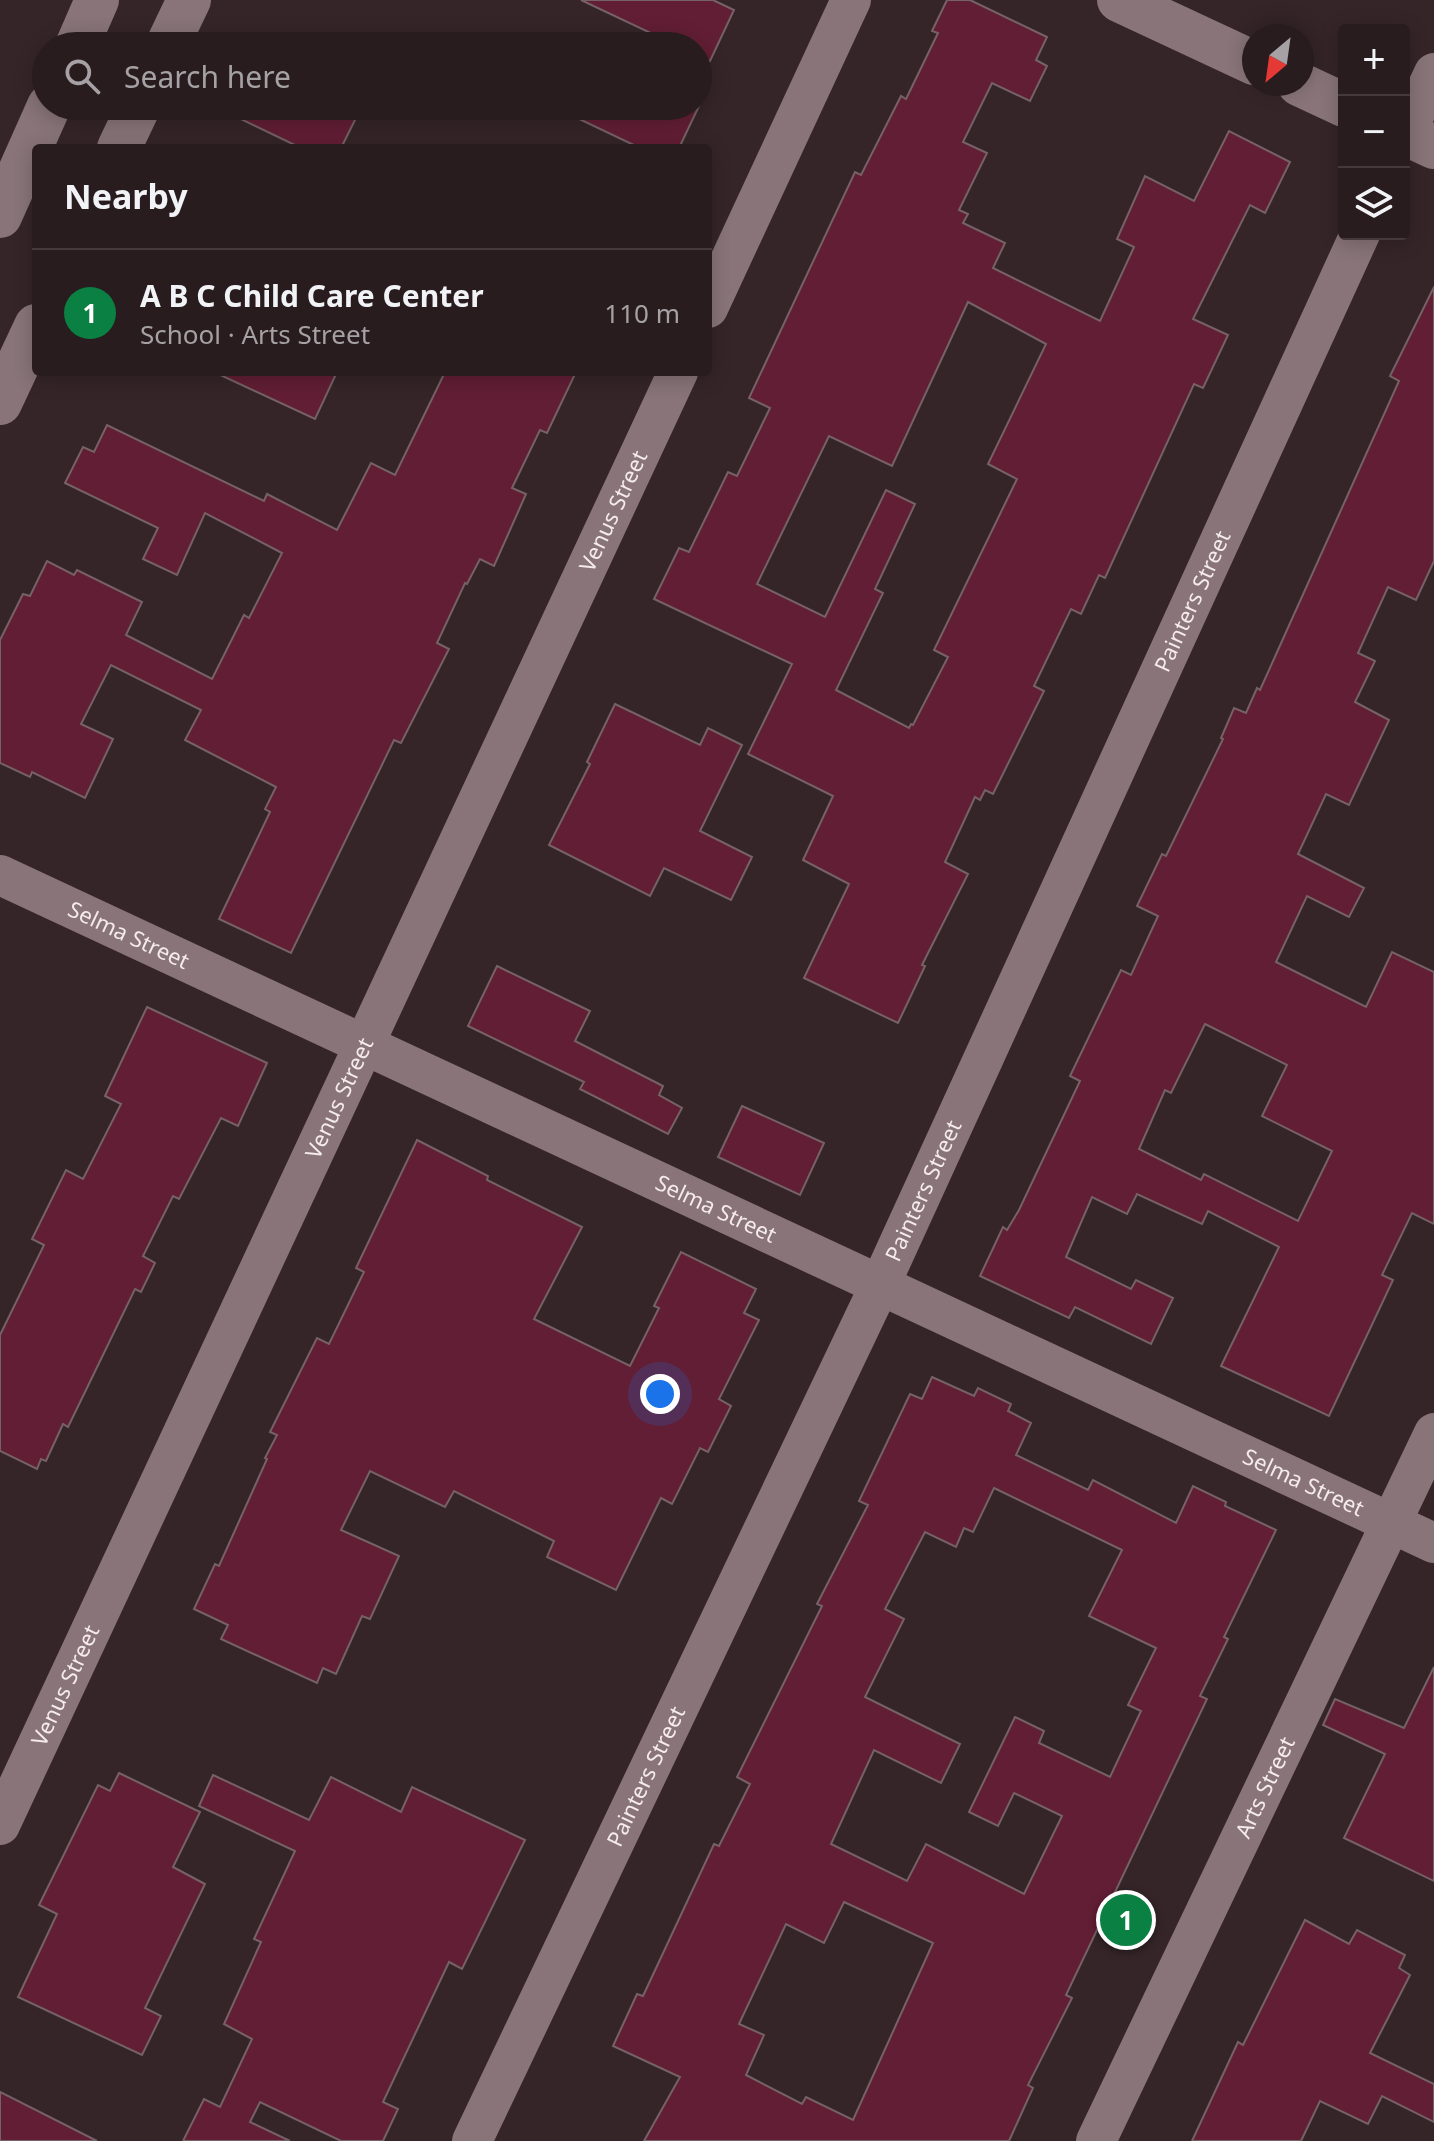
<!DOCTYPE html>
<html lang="en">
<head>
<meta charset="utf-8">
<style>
	body { margin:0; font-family:"Noto Sans",sans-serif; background:#302527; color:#f1f3f6 }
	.controls { position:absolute; right:24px; top:24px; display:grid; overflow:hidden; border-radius:8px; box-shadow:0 4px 20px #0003 }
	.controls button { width:72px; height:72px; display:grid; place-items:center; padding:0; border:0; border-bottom:2px solid #443a3c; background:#281c1e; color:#f1f3f6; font:40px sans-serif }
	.compass { position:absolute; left:1242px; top:24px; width:72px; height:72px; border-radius:50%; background:#281c1e; box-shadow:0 4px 20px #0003; rotate:209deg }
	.you { position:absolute; left:660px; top:1394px; width:28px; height:28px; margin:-20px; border:6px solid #fff; border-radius:50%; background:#1a73e8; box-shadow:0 0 0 12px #1a73e833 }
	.badge { display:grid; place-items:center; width:52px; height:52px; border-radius:50%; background:#0b8043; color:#fff; font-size:26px; font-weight:700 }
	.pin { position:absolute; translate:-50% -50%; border:4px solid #fff; box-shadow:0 2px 8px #0006 }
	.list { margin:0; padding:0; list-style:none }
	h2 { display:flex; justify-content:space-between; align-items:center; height:104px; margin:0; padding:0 32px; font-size:34px }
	h2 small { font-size:26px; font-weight:400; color:#a5a1a4 }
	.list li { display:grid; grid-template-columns:52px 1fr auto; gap:24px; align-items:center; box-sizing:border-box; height:128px; padding:0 32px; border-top:2px solid #443a3c }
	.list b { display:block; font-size:30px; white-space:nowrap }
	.list p { margin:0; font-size:26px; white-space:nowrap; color:#a5a1a4 }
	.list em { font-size:26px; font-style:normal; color:#a5a1a4 }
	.icon { flex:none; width:44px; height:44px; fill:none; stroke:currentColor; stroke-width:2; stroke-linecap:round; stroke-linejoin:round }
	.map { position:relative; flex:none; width:1434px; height:2141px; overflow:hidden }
	.search { position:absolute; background:#281c1e; box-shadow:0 4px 20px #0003; left:32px; top:32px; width:680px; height:88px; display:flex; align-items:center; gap:20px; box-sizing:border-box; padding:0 28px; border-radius:44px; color:#a5a1a4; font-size:30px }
	.panel { position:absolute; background:#281c1e; box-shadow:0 4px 20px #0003; left:32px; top:144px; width:680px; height:232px; border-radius:8px }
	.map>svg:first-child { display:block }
</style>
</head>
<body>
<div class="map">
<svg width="1434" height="2141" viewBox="0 0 1434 2141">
	<rect width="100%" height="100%" fill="#352528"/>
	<!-- building -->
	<g fill="#621e35" stroke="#756266" stroke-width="2" fill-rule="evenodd">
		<path d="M581 0H713L734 10 710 61 698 56V46H678Z"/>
		<path d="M947 0H970L1047 37 1036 60 1047 66 1030 101 992 83 963 142 987 153 959 210 968 214 963 223 1005 243 993 268 1100 321 1134 247 1117 239 1145 176 1194 201 1229 131 1290 162 1265 213 1250 205 1193 319 1228 335 1203 388 1194 384 1105 578 1099 575 1081 614 1071 609 1034 686 1044 691 993 794 985 790 980 800 975 797 945 862 968 874 922 965 925 966 898 1023 804 978 849 884 803 860 833 796 748 754 792 664 654 599 679 548 689 552 728 472 737 476 770 408 749 398 855 172 861 175 901 96 906 99 938 33 932 31ZM968 302 1046 344 988 464 1017 479 934 650 948 657 913 725 911 724 909 728 836 690 883 593 875 589 915 504 886 490 825 617 757 584 829 436 892 466Z"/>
		<path d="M214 106H362L341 148H301Z"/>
		<path d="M552 106H699L679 148H640Z"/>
		<path d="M1434 287V561L1416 600 1388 587 1358 653 1375 661 1355 702 1389 720 1349 805 1326 794 1298 854 1364 888 1349 917 1307 896 1276 962 1366 1007 1392 952 1434 972V1224L1412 1213 1382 1275 1393 1280 1329 1416 1221 1366 1279 1247 1208 1211 1202 1224 1137 1194 1127 1214 1092 1197 1066 1257 1131 1289 1136 1280 1173 1298 1151 1344 1075 1307 1069 1318 980 1276 1003 1227 1007 1230 1019 1210 1080 1081 1070 1076 1121 970 1131 975 1158 916 1137 906 1162 854 1166 856 1223 739 1221 738 1234 708 1246 713 1257 688 1260 690 1399 381 1390 376ZM1205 1024 1287 1065 1262 1116 1332 1151 1298 1221 1204 1174 1201 1180 1139 1149 1165 1090 1171 1093Z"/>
		<path d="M214 372H337L315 419Z"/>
		<path d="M445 372H576L547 433 540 430 512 488 526 494 494 566 480 559 467 584 465 583 437 643 449 649 401 743 394 740 291 953 219 919 270 812 265 809 276 787 185 740 201 710 111 665 81 724 113 739 85 798 32 772 30 777 0 763V640L23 594 30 596 47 561 74 575 77 570 142 602 126 635 212 679 244 615 249 618 282 553 205 513 177 575 143 559 158 528 65 483 83 447 94 452 107 425 264 501 267 494 337 530 371 463 395 475Z"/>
		<path d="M615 704 700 745 708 728 742 745 700 831 752 857 731 900 664 868 650 896 549 845 590 764 587 762Z"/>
		<path d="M497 966 590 1011 575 1041 663 1086 659 1095 682 1108 668 1134 580 1089 584 1082 468 1026Z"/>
		<path d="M147 1007 267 1063 238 1126 221 1118 179 1199 173 1196 143 1256 155 1263 141 1292 135 1289 68 1427 63 1424 46 1461 41 1459 37 1469 0 1451V1335L44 1245 32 1239 66 1170 83 1179 121 1104 105 1096Z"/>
		<path d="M742 1106 824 1143 800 1195 718 1157Z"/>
		<path d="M417 1140 488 1176 487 1180 582 1227 534 1319 630 1366 659 1308 654 1306 681 1252 756 1289 744 1313 759 1320 719 1399 731 1406 708 1452 700 1448 672 1504 661 1498 616 1590 547 1557 554 1541 454 1491 445 1507 370 1471 341 1530 399 1556 370 1619 362 1616 336 1674 323 1668 317 1683 221 1639 228 1625 194 1609 215 1564 219 1566 267 1459 265 1458 277 1435 270 1432 317 1338 329 1344 364 1272 356 1268Z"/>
		<path d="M932 1377 974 1396 978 1388 1011 1404 1008 1411 1031 1423 1016 1455 1088 1490 1093 1480 1176 1523 1193 1486 1226 1502 1225 1506 1276 1530 1224 1637 1228 1639 1200 1696 1207 1699 1066 1995 1072 1998 1028 2085 1033 2088 1009 2141H644L680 2077 613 2046 637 1994 643 1996 714 1844 719 1846 750 1784 737 1777 822 1606 817 1604 868 1505 859 1501 910 1394 922 1399ZM994 1488 1122 1550 1089 1616 1156 1648 1128 1705 1141 1711 1110 1777 1039 1743 1044 1731 1015 1717 969 1812 998 1826 1014 1793 1062 1816 1024 1894 926 1844 907 1881 831 1844 874 1750 941 1783 960 1744 865 1697 904 1619 885 1609 925 1532 956 1547 964 1528 973 1532ZM844 1902 933 1943 853 2120 806 2097 802 2104 746 2075 764 2035 739 2024 786 1924 824 1943Z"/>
		<path d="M1434 1667V1881L1344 1838 1385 1754 1323 1725 1335 1699 1404 1728Z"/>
		<path d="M119 1773 200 1812 173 1867 205 1884 145 2008 161 2016 142 2055 18 1997 57 1914 39 1905 98 1785 110 1791Z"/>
		<path d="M213 1775 309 1820 331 1777 401 1812 412 1787 525 1840 462 1969 449 1962 383 2102 398 2109 383 2141H341L260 2102 250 2122 290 2141H183L204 2099 220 2107 252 2039 224 2024 261 1942 254 1939 295 1851 199 1806Z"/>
		<path d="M1305 1920 1349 1944 1357 1930 1405 1955 1399 1968 1410 1975 1370 2053 1434 2084V2122L1382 2096 1368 2124 1320 2101 1301 2141H1192L1238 2042 1243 2045Z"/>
		<path d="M0 2092 97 2141H0Z"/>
	</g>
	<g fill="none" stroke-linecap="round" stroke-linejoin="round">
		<!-- minor -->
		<g stroke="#887479" stroke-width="40">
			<path d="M1404 137 1434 73"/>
			<path d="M708 308 851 0"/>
			<path id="s1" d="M0 875 1434 1543"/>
			<path id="s2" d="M0 1825 678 372"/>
			<path id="s3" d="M472 2141 880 1285 1360 234"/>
			<path id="s4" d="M1096 2141 1434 1433"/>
		</g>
		<!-- tertiary -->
		<g stroke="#887479" stroke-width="44">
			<path d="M1119 0 1254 63"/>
			<path d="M77 46 97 0"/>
			<path d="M167 46 189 0"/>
			<path d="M1299 84 1344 105"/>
			<path d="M1404 133 1434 147"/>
			<path d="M119 148 139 106"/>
			<path d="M0 216 49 106"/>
			<path d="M0 403 36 326"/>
		</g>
	</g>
	<g text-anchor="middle" stroke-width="6" stroke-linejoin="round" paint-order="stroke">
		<!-- street labels -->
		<g font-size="22" fill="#f5eaec" stroke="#2b1b1f">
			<text dy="8" stroke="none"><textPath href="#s2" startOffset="1450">Venus Street</textPath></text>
			<text dy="8" stroke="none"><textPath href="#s3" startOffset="1700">Painters Street</textPath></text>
			<text dy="8" stroke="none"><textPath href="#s1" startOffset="142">Selma Street</textPath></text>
			<text dy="8" stroke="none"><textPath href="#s2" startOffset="802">Venus Street</textPath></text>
			<text dy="8" stroke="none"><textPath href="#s3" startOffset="1052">Painters Street</textPath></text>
			<text dy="8" stroke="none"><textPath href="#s1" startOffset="790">Selma Street</textPath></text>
			<text dy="8" stroke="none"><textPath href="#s1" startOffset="1438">Selma Street</textPath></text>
			<text dy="8" stroke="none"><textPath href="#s2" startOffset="154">Venus Street</textPath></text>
			<text dy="8" stroke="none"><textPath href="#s3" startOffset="404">Painters Street</textPath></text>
			<text dy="8" stroke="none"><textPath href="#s4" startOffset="392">Arts Street</textPath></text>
		</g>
	</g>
</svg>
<div class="controls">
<button>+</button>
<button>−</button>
<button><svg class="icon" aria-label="layers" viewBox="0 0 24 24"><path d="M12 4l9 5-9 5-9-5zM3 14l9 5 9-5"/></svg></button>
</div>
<svg class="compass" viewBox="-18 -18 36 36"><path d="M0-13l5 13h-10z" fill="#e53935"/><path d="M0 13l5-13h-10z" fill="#a5a1a4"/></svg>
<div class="you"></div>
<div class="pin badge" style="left:1126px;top:1920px">1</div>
<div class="search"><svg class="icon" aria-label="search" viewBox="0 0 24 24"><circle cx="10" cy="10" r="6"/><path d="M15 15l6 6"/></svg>Search here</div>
<section class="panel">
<h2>Nearby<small></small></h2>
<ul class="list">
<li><span class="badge">1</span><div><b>A B C Child Care Center</b><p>School · Arts Street</p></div><em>110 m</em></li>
</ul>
</section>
</div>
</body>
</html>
